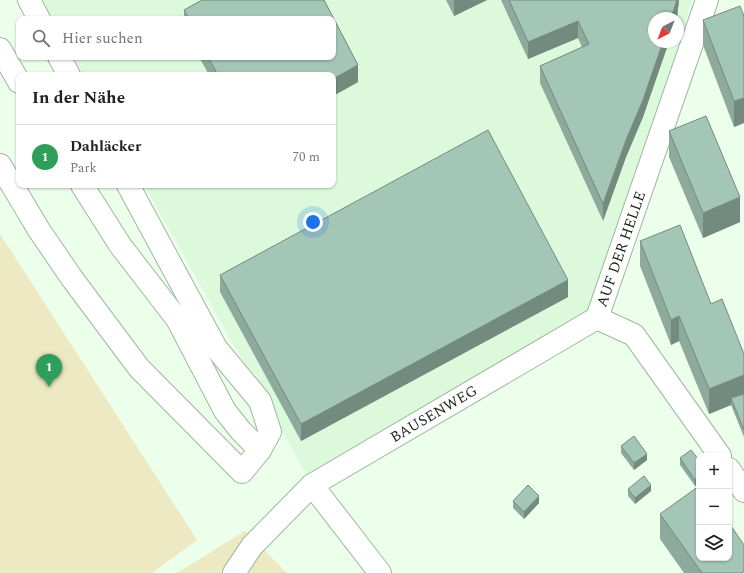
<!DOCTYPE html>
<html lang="de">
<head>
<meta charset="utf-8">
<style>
	body { margin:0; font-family:Spectral,serif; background:#f6f6f6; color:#222 }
	.controls { position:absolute; right:12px; bottom:12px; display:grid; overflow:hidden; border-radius:8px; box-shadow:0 1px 3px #0004 }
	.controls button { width:36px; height:36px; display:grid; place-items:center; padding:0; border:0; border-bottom:1px solid #e0e0e0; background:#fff; color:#222; font:20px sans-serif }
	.compass { position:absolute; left:648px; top:12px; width:36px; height:36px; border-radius:50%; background:#fff; box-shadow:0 1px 3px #0004; rotate:222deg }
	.you { position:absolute; left:313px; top:222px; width:14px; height:14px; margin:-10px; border:3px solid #fff; border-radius:50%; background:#1a73e8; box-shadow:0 0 0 6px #1a73e833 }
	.badge { display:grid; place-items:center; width:26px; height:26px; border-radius:50%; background:#016bb6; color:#fff; font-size:13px; font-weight:700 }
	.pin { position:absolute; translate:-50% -33px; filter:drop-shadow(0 1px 2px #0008) }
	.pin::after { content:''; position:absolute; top:21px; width:14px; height:12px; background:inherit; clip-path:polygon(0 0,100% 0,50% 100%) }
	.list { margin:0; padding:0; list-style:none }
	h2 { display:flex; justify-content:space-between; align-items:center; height:52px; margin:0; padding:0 16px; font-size:17px }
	h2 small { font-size:13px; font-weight:400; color:#767676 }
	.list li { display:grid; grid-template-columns:26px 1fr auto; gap:12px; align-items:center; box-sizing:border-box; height:64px; padding:0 16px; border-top:1px solid #e0e0e0 }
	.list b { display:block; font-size:15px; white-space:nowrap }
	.list p { margin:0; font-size:13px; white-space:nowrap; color:#767676 }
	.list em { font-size:13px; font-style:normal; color:#767676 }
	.icon { flex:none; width:22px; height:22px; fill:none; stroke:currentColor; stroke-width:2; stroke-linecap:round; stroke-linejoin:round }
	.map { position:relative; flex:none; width:744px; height:573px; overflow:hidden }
	.search { position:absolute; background:#fff; box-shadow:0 1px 3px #0004; left:16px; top:16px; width:320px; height:44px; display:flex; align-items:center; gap:10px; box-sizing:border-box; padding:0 14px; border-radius:8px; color:#767676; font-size:15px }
	.panel { position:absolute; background:#fff; box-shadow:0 1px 3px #0004; left:16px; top:72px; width:320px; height:116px; border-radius:8px }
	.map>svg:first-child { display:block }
</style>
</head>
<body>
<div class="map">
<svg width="744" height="573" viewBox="0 0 744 573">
	<rect width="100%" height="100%" fill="#ebffeb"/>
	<!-- built -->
	<path fill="#dcfadb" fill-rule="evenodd" d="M40 0H692L597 318 312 485 144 185H333V75H82L72 57H333V19H51ZM654 18H678V42H654Z"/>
	<!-- green -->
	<g fill="#ede9c2">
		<path d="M0 234 197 540 152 573H0Z"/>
		<path d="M245 531 287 573H177Z"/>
	</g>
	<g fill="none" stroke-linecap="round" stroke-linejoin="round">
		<!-- minor casing -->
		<g stroke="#a0b79f" stroke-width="24">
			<g id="minor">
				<path d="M29 0 39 19"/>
				<path d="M0 49 19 82"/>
				<path d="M59 57 69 75"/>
				<path d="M0 165 39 230 71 277 139 368 242 472 260 450 270 432 260 401 216 348 128 185"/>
				<path d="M82 185 120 245 177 319 225 411 241 431 260 450"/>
				<path id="s1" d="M597 318 707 0"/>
				<path d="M597 318 634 335 720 456"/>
				<path d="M729 469 744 491"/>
				<path d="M312 485 380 573"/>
				<path id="s2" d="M234 573 252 546 312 485 597 318"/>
			</g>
		</g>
		<!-- minor -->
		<use href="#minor" stroke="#fff" stroke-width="22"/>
	</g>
	<!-- wall -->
	<g fill="#8daa9d">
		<path d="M202 0H324L358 65V82L333 96V75H209L199 57H333V19H184V10Z"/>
		<path d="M446 0H487L454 16Z"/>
		<path d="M501 0H679L677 17 643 117 626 157 603 221 540 83V66L582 47 578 38 528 59Z"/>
		<path d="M744 16V123L734 127 703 45V20Z"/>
		<path d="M669 131 740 222 703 238 669 157Z"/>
		<path d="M640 241 711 304 744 354V437L731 405 709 414 679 341 671 345 640 266Z"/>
		<path d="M220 275 568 297 301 441 220 292Z"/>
		<path d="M621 446 647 460 634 470 621 453Z"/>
		<path d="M680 458 699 460 695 486 680 465Z"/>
		<path d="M628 489 651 491 635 504 628 496Z"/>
		<path d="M513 501 539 503 524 519 513 508Z"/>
		<path d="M660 514 744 573H684L660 539Z"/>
	</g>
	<!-- shaded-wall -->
	<g fill="#738b7f">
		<path d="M454 0H487L454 16Z"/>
		<path d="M677 0H679L677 17V18H671Z"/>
		<path d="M578 21V38L528 59V42Z"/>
		<path d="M663 42H669L643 117 626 157 603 221V204Z"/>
		<path d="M358 65V82L333 96V79Z"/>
		<path d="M744 98V123L734 127V101Z"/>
		<path d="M740 197V222L703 238V213Z"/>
		<path d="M568 280V297L301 441V424Z"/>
		<path d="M679 316V341L671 345V320Z"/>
		<path d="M744 375V400L731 398V405L709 414V389Z"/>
		<path d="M647 454V460L634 470V463Z"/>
		<path d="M699 477V483L695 486V480Z"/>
		<path d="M651 485V491L635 504V498Z"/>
		<path d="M539 496V503L524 519V512Z"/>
	</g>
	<!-- building -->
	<g fill="#a4c6b6" stroke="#738b7f">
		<path d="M202 0H324L358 65 333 79V75H218L208 57H333V19H189L184 10Z"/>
		<path d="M509 0H677L671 18H654V42H663L643 100 626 140 603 204 540 66 589 44 578 21 528 42Z"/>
		<path d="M740 6 744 16V98L734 101 703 20Z"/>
		<path d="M706 116 740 197 703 213 669 131Z"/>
		<path d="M488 130 568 280 301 424 220 275Z"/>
		<path d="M680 225 711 304 722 299 744 354V375L709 389 679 316 671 320 640 241Z"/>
		<path d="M744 394V430L731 398Z"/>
		<path d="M634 436 647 454 634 463 621 446Z"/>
		<path d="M691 450 699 460V477L695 480 680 458Z"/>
		<path d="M644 476 651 485 635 498 628 489Z"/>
		<path d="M528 485 539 496 524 512 513 501Z"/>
		<path d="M699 486V558H729V523L744 545V571L741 573H702L660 514Z"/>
	</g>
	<g text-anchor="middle" stroke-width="4" stroke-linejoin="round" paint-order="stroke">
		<!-- street labels -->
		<g font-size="15" fill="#1a231a" stroke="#fff">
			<text dy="5" stroke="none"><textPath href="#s1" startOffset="73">AUF DER HELLE</textPath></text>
			<text dy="5" stroke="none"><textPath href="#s2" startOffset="259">BAUSENWEG</textPath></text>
		</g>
	</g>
</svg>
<div class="controls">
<button>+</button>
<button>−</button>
<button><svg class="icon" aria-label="layers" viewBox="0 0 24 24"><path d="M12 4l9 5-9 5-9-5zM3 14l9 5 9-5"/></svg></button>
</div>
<svg class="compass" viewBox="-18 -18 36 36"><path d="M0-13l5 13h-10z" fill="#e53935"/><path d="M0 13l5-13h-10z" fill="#767676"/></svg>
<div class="you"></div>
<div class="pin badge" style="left:49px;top:387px;background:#2e9e5b">1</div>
<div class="search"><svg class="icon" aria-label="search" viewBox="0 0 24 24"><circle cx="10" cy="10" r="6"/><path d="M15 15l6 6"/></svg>Hier suchen</div>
<section class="panel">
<h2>In der Nähe<small></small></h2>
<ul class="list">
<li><span class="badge" style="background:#2e9e5b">1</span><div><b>Dahläcker</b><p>Park</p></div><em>70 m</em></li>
</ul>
</section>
</div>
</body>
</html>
